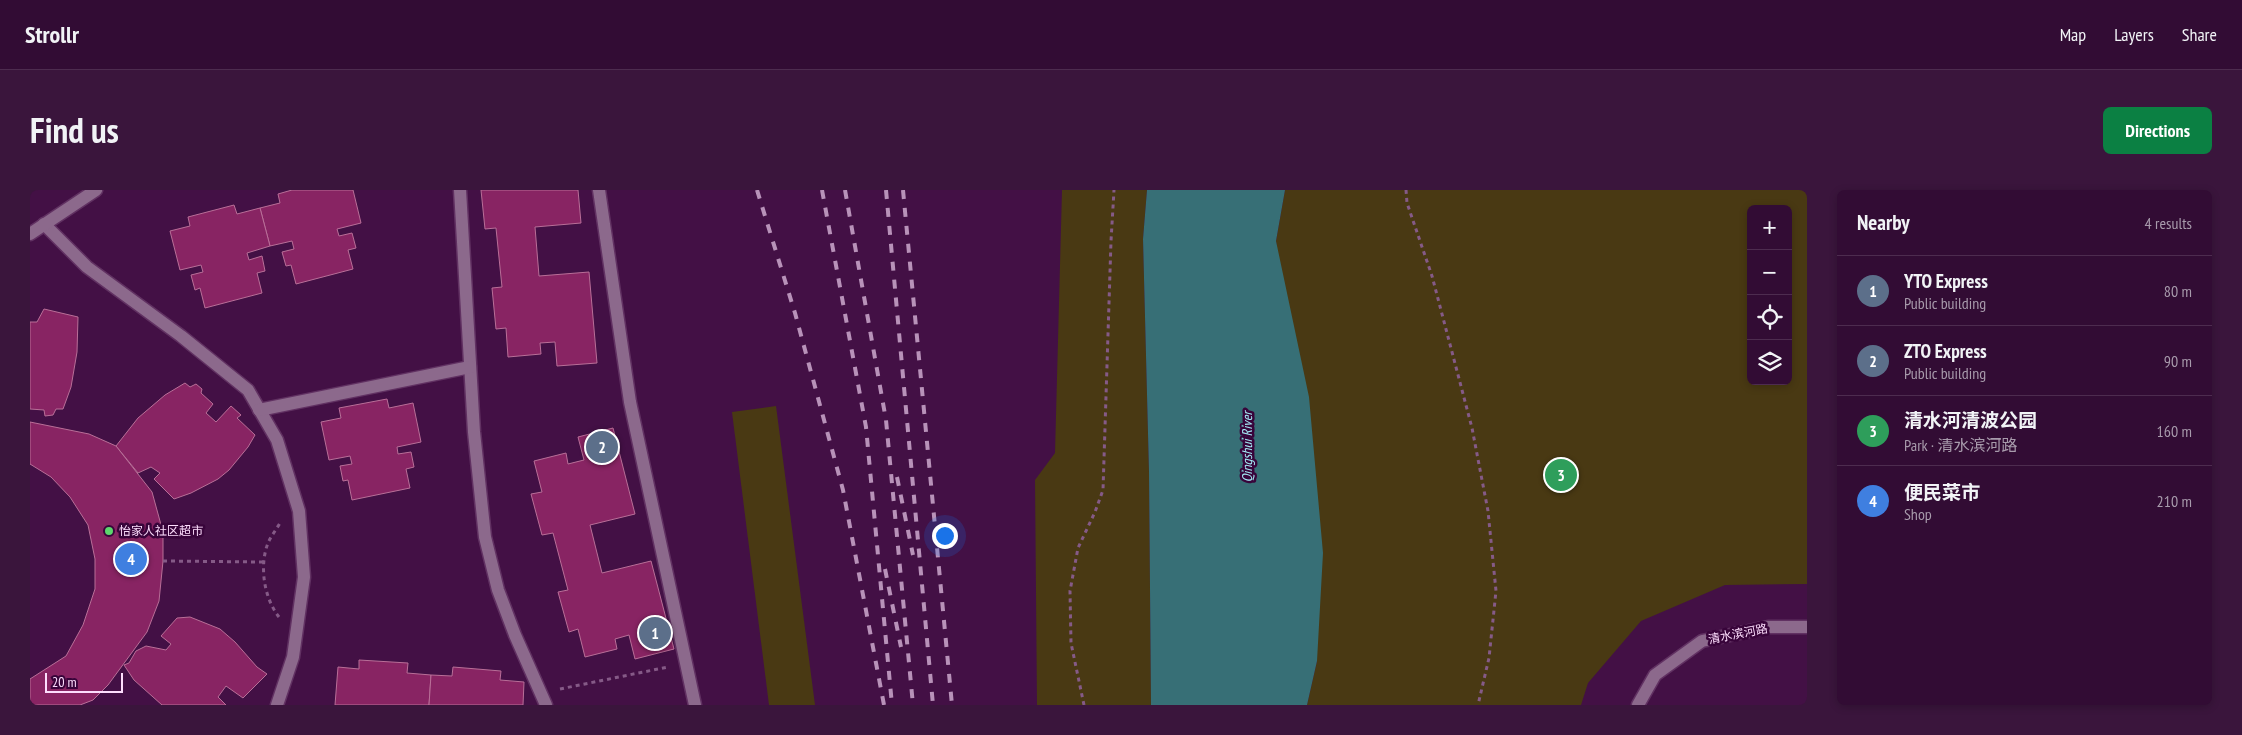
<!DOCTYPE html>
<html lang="en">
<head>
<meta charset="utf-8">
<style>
	body { margin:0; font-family:"PT Sans Narrow","Noto Sans SC",sans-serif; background:#3a153c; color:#f1f3f6 }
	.controls { position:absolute; right:15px; top:15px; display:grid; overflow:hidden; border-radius:8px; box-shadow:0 2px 8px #0003 }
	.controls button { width:45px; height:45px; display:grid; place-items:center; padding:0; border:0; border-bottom:1px solid #4d2c4f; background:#320c34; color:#f1f3f6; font:25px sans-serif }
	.scale { position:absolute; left:15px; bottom:12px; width:78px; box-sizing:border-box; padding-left:5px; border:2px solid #fddefd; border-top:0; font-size:14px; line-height:18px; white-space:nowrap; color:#fddefd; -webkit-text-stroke:4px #38043a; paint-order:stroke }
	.you { position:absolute; left:914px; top:345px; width:18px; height:18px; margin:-12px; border:4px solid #fff; border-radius:50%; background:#1a73e8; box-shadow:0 0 0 8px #1a73e833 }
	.badge { display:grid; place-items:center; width:32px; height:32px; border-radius:50%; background:#0b8043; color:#fff; font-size:16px; font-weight:700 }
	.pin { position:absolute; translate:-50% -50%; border:2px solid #fff; box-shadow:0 1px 5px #0006 }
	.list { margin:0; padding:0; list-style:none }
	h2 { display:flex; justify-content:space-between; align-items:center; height:65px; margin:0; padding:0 20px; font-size:21px }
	h2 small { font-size:16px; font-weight:400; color:#a89bac }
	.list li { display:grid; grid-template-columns:32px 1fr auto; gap:15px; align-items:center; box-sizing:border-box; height:70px; padding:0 20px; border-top:1px solid #4d2c4f }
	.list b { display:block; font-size:19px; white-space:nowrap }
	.list p { margin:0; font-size:16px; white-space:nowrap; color:#a89bac }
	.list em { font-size:16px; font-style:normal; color:#a89bac }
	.icon { flex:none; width:28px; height:28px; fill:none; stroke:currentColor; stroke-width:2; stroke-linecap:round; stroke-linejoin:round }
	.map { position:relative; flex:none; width:1777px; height:515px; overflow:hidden; border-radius:8px }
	header { display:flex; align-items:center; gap:30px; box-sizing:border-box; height:70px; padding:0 25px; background:#320c34; border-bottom:1px solid #4d2c4f }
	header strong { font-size:24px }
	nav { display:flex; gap:28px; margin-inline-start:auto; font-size:18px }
	.intro { display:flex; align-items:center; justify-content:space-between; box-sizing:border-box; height:120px; padding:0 30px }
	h1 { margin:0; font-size:35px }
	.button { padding:12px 22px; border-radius:8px; background:#0b8043; color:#fff; font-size:18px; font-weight:700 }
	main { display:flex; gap:30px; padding:0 30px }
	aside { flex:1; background:#320c34; border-radius:8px; box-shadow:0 2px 8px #0003 }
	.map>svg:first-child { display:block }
</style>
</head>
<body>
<header>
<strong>Strollr</strong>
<nav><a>Map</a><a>Layers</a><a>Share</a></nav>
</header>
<div class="intro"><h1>Find us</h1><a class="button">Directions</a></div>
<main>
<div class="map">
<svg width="1777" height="515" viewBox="0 0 1777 515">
	<rect width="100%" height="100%" fill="#431045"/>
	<!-- green -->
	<g fill="#493913" fill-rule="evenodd">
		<path d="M1032 0H1117L1113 49 1119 282 1121 515H1007L1005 290 1025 263Z"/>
		<path d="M1255 0H1777V394L1695 395 1611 431 1558 493 1551 515H1277L1287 471 1246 51ZM1721 19H1758V191H1721Z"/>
		<path d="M746 216 785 515H739L702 222Z"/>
	</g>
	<!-- water -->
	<path fill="#376f76" d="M1117 0H1255L1246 51 1279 207 1293 363 1287 471 1277 515H1121L1119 282 1113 49Z"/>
	<!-- building -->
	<g fill="#882463" stroke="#b96f98">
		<path d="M262 0H323L331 33 307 39 309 46 322 43 326 58 318 60 323 79 266 94 261 75 256 76 252 62 264 59 262 51 240 56 230 18 250 13 248 4Z"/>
		<path d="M451 0H548L551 33 505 37 509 86 559 82 567 173 527 176 525 152 510 153 511 164 478 167 476 138 466 139 462 98 472 97 466 38 455 39Z"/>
		<path d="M204 15 207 24 230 18 240 56 217 63 219 70 232 66 235 81 227 83 232 103 175 118 170 98 165 100 161 85 173 82 171 75 150 80 140 41 160 36 158 27Z"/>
		<path d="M14 119 48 127 47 162 41 197 33 219H26L23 225 15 226 14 220 0 219V132H7Z"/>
		<path d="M155 193 160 197 166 194 172 199 171 203 183 214 176 223 186 232 201 216 211 225 207 228 225 245 218 257 199 280 188 289 161 303 144 309 124 289 130 283 121 277 108 283 86 256 108 228 135 205Z"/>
		<path d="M357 209 359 218 383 213 391 252 367 257 368 264 381 262 384 277 376 279 380 298 322 310 318 290 313 291 310 276 322 274 320 266 299 270 291 232 311 228 309 218Z"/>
		<path d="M0 232 59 244 86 256 122 302 133 342V371L129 411 117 442 78 495 63 510 50 515H0V489L36 466 53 435 65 399V369L58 335 40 307 21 287 0 274Z"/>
		<path d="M583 238 605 324 560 335 572 383 621 371 644 459 605 469 599 445 585 449 587 459 555 467 548 439 539 442 528 402 538 400 523 343 512 345 501 304 512 302 504 271 536 263 538 274 554 270 548 247Z"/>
		<path d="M160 427 190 439 205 452 227 477 237 484 213 508 196 496 188 507 196 515H132L104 490 94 475 99 473 106 461 116 456 136 460 141 454 131 446 147 428Z"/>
		<path d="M329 470 378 473 377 483 401 485 399 515H305L308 477 329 479Z"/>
		<path d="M423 477 471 481 470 490 494 492 493 515H399L401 485 422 486Z"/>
	</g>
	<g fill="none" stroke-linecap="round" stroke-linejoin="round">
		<!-- minor casing -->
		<g stroke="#613162" stroke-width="15">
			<g id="minor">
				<path d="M430 0 444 242 455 347 468 400 485 445 516 515"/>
				<path d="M569 0 600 212 665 515"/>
				<path d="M14 34 57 77 151 146 218 200 247 250 269 321 274 387 263 467 247 515"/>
				<path d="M0 44 66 0"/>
				<path d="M229 220 440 177"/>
				<path d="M1608 515 1625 485 1672 451 1738 437H1777"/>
			</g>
		</g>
		<!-- path -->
		<g stroke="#855a87" stroke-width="3" stroke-dasharray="4 4" stroke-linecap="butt">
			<path d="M1376 0 1377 13 1402 86 1442 238 1458 321 1466 401 1459 468 1448 515"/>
			<path d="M133 371 233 372"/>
			<path d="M249 427C234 408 229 376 238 353 241 346 246 340 250 333"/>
			<path d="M530 499 638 477"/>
			<path d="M1054 515 1041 453 1040 401 1048 358 1065 322 1073 300 1081 51 1084 0"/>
		</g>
		<!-- minor -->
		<use href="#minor" stroke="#8c698c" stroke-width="12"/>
		<!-- rail -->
		<g stroke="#b892b9" stroke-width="4" stroke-dasharray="9 9" stroke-linecap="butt">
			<path d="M727 0 765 123 813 300 854 515"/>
			<path d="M792 0 836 237 862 515"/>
			<path d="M815 0 856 230 883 515"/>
			<path d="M856 0 903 515"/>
			<path d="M873 0 922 515"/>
			<path d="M867 287 883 365"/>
			<path d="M855 379 871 457"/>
		</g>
	</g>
	<!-- markers -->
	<circle fill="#5cd56d" stroke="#38043a" stroke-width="2" cx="79" cy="341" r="5"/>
	<g text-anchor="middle" stroke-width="5" stroke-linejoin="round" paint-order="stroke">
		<!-- poi labels -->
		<g font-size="12" fill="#fddefd" stroke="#38043a" text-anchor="start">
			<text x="89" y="345">怡家人社区超市</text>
		</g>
		<!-- street labels -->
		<g font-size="12" fill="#fddefd" stroke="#38043a">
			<text transform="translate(1708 444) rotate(-11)" y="4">清水滨河路</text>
		</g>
		<!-- water labels -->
		<g font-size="14" font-style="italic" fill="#a4ebf5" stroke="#38043a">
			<text transform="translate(1217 257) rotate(-90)" y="5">Qingshui River</text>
		</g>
	</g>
</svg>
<div class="controls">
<button>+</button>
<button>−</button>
<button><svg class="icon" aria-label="locate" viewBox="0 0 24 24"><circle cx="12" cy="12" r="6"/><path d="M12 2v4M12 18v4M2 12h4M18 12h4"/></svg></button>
<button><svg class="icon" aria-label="layers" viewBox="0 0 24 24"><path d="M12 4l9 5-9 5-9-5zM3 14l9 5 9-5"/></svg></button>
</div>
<div class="scale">20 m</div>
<div class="you"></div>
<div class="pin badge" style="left:625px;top:443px;background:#5c6f8a">1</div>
<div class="pin badge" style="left:572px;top:257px;background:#5c6f8a">2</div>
<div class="pin badge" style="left:1531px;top:285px;background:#2e9e5b">3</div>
<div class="pin badge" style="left:101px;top:369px;background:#3f7fe0">4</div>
</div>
<aside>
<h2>Nearby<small>4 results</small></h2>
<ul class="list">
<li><span class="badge" style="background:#5c6f8a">1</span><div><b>YTO Express</b><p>Public building</p></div><em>80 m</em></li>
<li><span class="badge" style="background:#5c6f8a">2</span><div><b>ZTO Express</b><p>Public building</p></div><em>90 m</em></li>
<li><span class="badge" style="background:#2e9e5b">3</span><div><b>清水河清波公园</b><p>Park · 清水滨河路</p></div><em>160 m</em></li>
<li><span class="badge" style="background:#3f7fe0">4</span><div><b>便民菜市</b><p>Shop</p></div><em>210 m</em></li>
</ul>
</aside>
</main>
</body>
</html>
